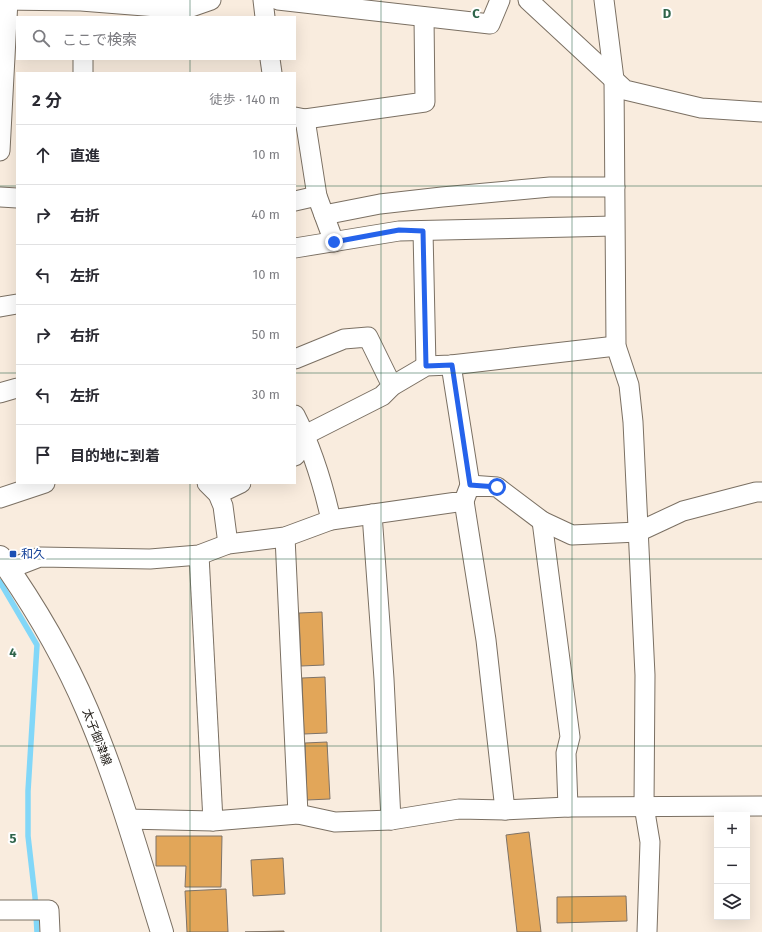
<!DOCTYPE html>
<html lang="ja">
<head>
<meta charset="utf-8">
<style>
	body { margin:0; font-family:"Fira Sans","Noto Sans JP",sans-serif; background:#f7f7f7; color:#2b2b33 }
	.controls { position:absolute; right:12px; bottom:12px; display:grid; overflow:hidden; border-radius:0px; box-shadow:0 4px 16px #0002 }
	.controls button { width:36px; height:36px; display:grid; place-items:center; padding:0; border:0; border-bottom:1px solid #e1e1e2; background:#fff; color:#2b2b33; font:20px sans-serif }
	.stop { position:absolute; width:12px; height:12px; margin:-9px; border:3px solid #2563eb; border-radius:50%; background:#fff }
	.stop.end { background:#2563eb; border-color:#fff; box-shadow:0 1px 4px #0008 }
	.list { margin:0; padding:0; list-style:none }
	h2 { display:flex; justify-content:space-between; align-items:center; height:52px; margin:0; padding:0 16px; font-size:17px }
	h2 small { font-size:13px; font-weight:400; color:#7c7c81 }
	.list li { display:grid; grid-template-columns:26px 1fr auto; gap:12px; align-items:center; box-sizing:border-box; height:60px; padding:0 16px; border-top:1px solid #e1e1e2 }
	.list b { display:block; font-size:15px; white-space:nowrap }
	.list em { font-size:13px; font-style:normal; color:#7c7c81 }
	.icon { flex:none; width:22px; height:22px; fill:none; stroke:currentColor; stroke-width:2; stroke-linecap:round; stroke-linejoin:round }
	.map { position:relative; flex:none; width:762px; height:932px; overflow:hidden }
	.search { position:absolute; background:#fff; box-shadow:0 4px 16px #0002; left:16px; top:16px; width:280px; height:44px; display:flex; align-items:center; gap:10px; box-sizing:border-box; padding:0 14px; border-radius:0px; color:#7c7c81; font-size:15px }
	.panel { position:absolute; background:#fff; box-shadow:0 4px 16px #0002; left:16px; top:72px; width:280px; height:412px; border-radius:0px }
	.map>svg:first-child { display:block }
</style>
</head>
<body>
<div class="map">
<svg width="762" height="932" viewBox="0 0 762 932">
	<rect width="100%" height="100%" fill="#f9ecde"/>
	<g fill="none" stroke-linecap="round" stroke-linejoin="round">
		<!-- stream -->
		<path stroke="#82d7f8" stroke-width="5.5" d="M0 582 37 645 28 791V836L35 897 37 932"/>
	</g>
	<!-- building -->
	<g fill="#e2a659" stroke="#7f7367">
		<path d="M322 612 324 665 301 666 299 613Z"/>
		<path d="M325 677 327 733 304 734 302 678Z"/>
		<path d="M327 742 330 799 307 800 305 743Z"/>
		<path d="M529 832 541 932H517L506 835Z"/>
		<path d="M156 836H222L221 887H185L186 866H156Z"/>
		<path d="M283 858 285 894 253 896 251 860Z"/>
		<path d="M226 889 228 932H187L185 891Z"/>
		<path d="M626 896 627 921 557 923V897Z"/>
		<path d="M284 931V932H245Z"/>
	</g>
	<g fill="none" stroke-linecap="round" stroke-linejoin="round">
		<!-- street casing -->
		<g stroke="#7b7063" stroke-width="21">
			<g id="street">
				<path d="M0 0 81 1 170 8 191 7 211 0"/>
				<path d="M263 0 265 17"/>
				<path d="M278 0 490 24 500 0"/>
				<path d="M528 0 625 90 701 108 762 112"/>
				<path d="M604 0 614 79 616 346 629 385 633 422 645 675 644 806 650 842 647 932"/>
				<path d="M83 59V73"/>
				<path d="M270 59 272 73"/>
				<path d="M295 117 305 119 317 196 334 242"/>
				<path d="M305 119 425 102 424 17"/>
				<path d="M0 151 8 0"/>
				<path d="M0 197 17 198"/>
				<path d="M295 201 317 196"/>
				<path d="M324 215 380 204 442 197 550 187H615"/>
				<path d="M423 231 426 366"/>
				<path d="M295 248 399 231 614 226"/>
				<path d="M0 307 17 304"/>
				<path d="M295 359 344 339 368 337 392 386"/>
				<path d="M451 365 470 485"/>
				<path d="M0 393 17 388"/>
				<path d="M295 415C312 448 323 484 331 520"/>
				<path d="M295 456 302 447 305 435 382 396 392 386 426 366 451 365 616 346"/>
				<path d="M207 483 218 494 223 506 228 544"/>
				<path d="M218 494 241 483"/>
				<path d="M0 498 45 483"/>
				<path d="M464 501 486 640 505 810"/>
				<path d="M372 514 384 679 391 820"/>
				<path d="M542 521 570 737 566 753 568 807"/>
				<path d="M285 537 298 814"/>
				<path d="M199 555 213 821"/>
				<path d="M9 569 40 557 150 559 199 555 228 544 285 537 331 520 464 501 470 485 497 487 542 521 572 535 638 532 683 511 756 492H762"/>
				<path d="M126 819 213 821 298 814 335 822 391 820 459 809 505 810 568 807 762 806"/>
				<path d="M0 910H49L50 932"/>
			</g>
		</g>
		<!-- primary casing -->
		<g stroke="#7b7063" stroke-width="24">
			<path id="primary" d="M0 557C34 605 64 656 87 710 118 782 139 858 162 932"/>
		</g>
		<!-- street -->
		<use href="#street" stroke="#fff" stroke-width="19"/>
		<!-- primary -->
		<use href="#primary" stroke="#fff" stroke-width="22"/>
	</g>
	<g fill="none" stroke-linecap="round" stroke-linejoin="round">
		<!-- route -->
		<path stroke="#2563eb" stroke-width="5" d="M334 242 399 230 423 231 426 366 452 365 470 485 497 487"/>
	</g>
	<!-- grid -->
	<path fill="none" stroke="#2e644a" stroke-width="1" stroke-opacity="0.55" d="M190 0V17M381 0V932M572 0V932M190 59V73M0 186H17M295 186H762M0 373H17M295 373H762M190 483V932M0 559H762M0 746H762"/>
	<!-- markers -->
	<rect fill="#1a4fb4" stroke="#fff" stroke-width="1.5" x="9" y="550" width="8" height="8" rx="2"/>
	<g text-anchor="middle" stroke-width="4" stroke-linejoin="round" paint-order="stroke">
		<!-- transit labels -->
		<g font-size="12" fill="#164399" stroke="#fff" text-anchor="start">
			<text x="21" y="558">和久</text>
		</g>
		<!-- street labels -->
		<g font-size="12" fill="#24201b" stroke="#fff">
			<text transform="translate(97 737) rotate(69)" y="4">太子御津線</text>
		</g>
	</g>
	<g font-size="13" text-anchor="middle" font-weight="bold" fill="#2e644a" stroke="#fff" stroke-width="4" stroke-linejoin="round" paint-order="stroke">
		<text x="476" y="18">C</text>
		<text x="667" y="18">D</text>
		<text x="13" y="657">4</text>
		<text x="13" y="843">5</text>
	</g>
</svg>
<div class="controls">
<button>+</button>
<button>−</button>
<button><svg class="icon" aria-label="layers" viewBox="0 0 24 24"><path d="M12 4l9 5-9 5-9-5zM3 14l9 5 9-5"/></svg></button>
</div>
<div class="stop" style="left:497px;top:487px"></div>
<div class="stop end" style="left:334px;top:242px"></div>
<div class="search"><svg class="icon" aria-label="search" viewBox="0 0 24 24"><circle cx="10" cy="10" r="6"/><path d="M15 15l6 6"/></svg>ここで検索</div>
<section class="panel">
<h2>2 分<small>徒歩 · 140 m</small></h2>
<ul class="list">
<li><svg class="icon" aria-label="ahead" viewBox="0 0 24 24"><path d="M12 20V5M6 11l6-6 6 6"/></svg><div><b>直進</b></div><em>10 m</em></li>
<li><svg class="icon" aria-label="right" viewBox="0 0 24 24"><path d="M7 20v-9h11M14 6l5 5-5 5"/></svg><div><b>右折</b></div><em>40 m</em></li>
<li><svg class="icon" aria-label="left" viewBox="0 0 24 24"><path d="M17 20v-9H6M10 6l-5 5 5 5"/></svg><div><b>左折</b></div><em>10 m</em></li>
<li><svg class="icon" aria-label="right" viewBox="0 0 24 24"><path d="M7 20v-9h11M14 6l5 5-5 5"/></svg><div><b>右折</b></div><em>50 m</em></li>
<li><svg class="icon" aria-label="left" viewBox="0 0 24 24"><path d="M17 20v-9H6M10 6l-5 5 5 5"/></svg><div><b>左折</b></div><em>30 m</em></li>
<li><svg class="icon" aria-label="arrive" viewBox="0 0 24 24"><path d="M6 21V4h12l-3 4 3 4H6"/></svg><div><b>目的地に到着</b></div></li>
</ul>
</section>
</div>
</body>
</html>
